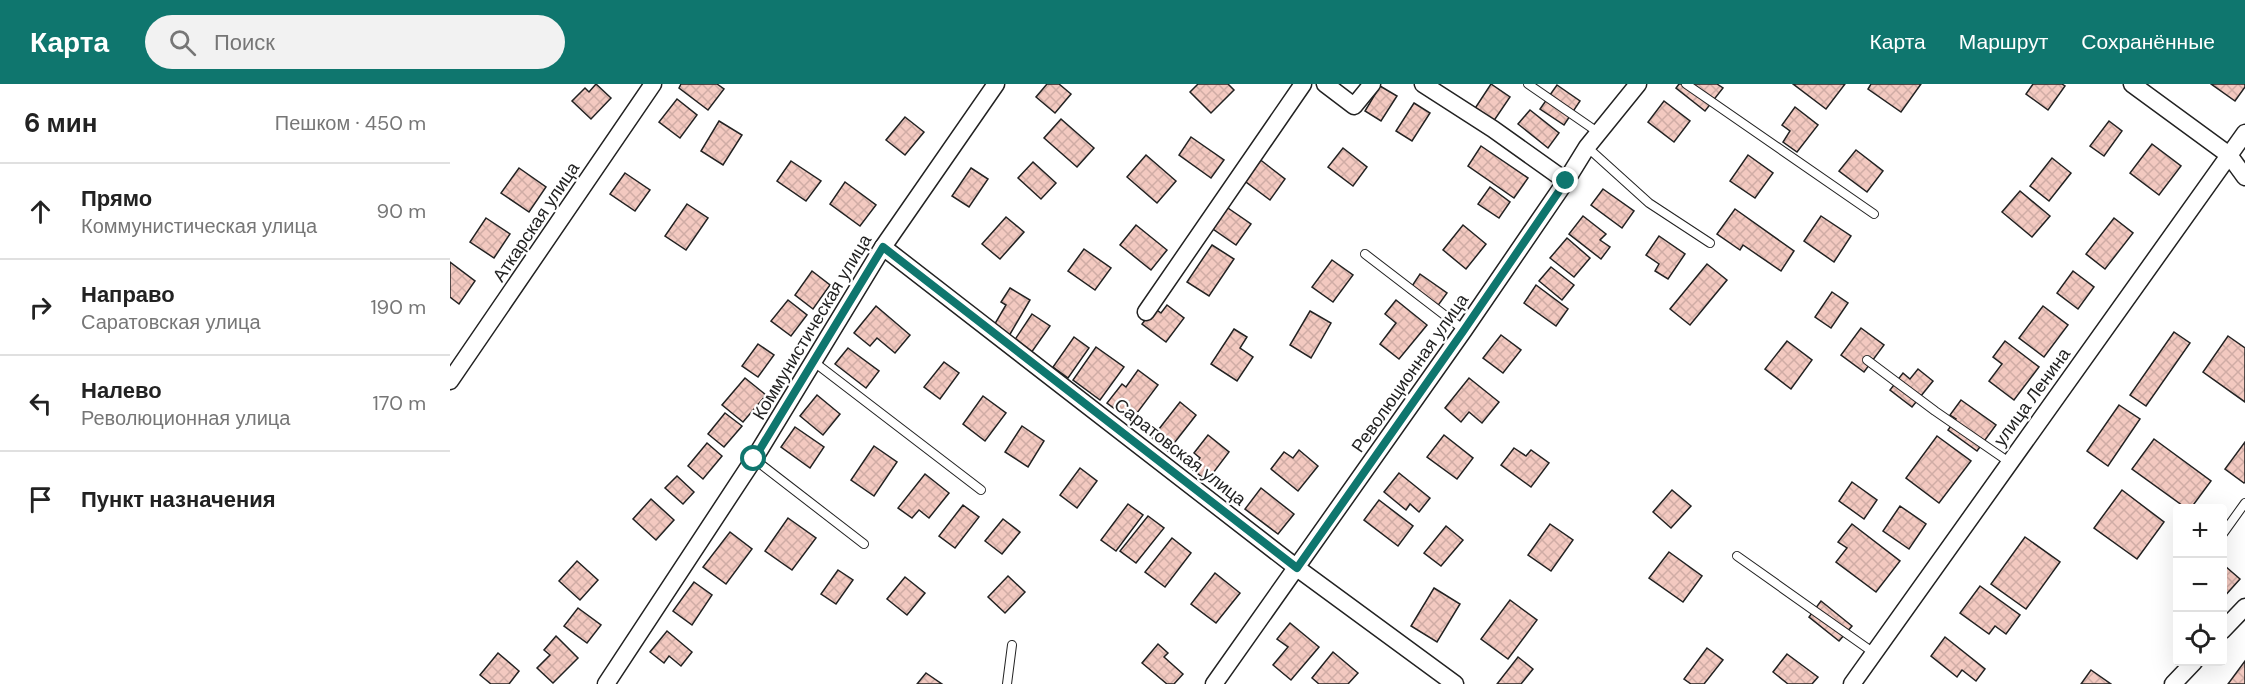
<!DOCTYPE html>
<html lang="ru">
<head>
<meta charset="utf-8">
<style>
	body { margin:0; font-family:"DM Sans",sans-serif; background:#f2f2f2; color:#222 }
	.controls { position:absolute; right:18px; bottom:18px; display:grid; overflow:hidden; border-radius:6px; box-shadow:0 6px 24px #0002 }
	.controls button { width:54px; height:54px; display:grid; place-items:center; padding:0; border:0; border-bottom:2px solid #e0e0e0; background:#fff; color:#222; font:30px sans-serif }
	.stop { position:absolute; width:18px; height:18px; margin:-14px; border:4px solid #0f766e; border-radius:50%; background:#fff }
	.stop.end { background:#0f766e; border-color:#fff; box-shadow:0 2px 6px #0008 }
	.list { margin:0; padding:0; list-style:none }
	h2 { display:flex; justify-content:space-between; align-items:center; height:78px; margin:0; padding:0 24px; font-size:26px }
	h2 small { font-size:20px; font-weight:400; color:#767676 }
	.list li { display:grid; grid-template-columns:39px 1fr auto; gap:18px; align-items:center; box-sizing:border-box; height:96px; padding:0 24px; border-top:2px solid #e0e0e0 }
	.list b { display:block; font-size:22px; white-space:nowrap }
	.list p { margin:0; font-size:20px; white-space:nowrap; color:#767676 }
	.list em { font-size:20px; font-style:normal; color:#767676 }
	.icon { flex:none; width:33px; height:33px; fill:none; stroke:currentColor; stroke-width:2; stroke-linecap:round; stroke-linejoin:round }
	.map { position:relative; flex:none; width:1795px; height:600px; overflow:hidden }
	header { display:flex; align-items:center; gap:36px; box-sizing:border-box; height:84px; padding:0 30px; background:#0f766e; color:#fff }
	header strong { font-size:28px }
	nav { display:flex; gap:33px; margin-inline-start:auto; font-size:21px }
	.search { width:420px; height:54px; background:#f2f2f2; display:flex; align-items:center; gap:15px; box-sizing:border-box; padding:0 21px; border-radius:33px; color:#767676; font-size:22px }
	main { display:flex }
	aside { flex:1; background:#fff }
	.map>svg:first-child { display:block }
</style>
</head>
<body>
<header>
<strong>Карта</strong>
<div class="search"><svg class="icon" aria-label="search" viewBox="0 0 24 24"><circle cx="10" cy="10" r="6"/><path d="M15 15l6 6"/></svg>Поиск</div>
<nav><a>Карта</a><a>Маршрут</a><a>Сохранённые</a></nav>
</header>
<main>
<aside>
<h2>6 мин<small>Пешком · 450 m</small></h2>
<ul class="list">
<li><svg class="icon" aria-label="ahead" viewBox="0 0 24 24"><path d="M12 20V5M6 11l6-6 6 6"/></svg><div><b>Прямо</b><p>Коммунистическая улица</p></div><em>90 m</em></li>
<li><svg class="icon" aria-label="right" viewBox="0 0 24 24"><path d="M7 20v-9h11M14 6l5 5-5 5"/></svg><div><b>Направо</b><p>Саратовская улица</p></div><em>190 m</em></li>
<li><svg class="icon" aria-label="left" viewBox="0 0 24 24"><path d="M17 20v-9H6M10 6l-5 5 5 5"/></svg><div><b>Налево</b><p>Революционная улица</p></div><em>170 m</em></li>
<li><svg class="icon" aria-label="arrive" viewBox="0 0 24 24"><path d="M6 21V4h12l-3 4 3 4H6"/></svg><div><b>Пункт назначения</b></div></li>
</ul>
</aside>
<div class="map">
<svg width="1795" height="600" viewBox="0 0 1795 600">
	<defs>
		<pattern id="building-cross-hatch" width="8" height="8" patternUnits="userSpaceOnUse" patternTransform="scale(1.5)"><rect width="8" height="8" fill="#f3c9c0"/><path d="M0 0l8 8M0 8l8-8" fill="none" stroke="#d0aca5"/></pattern>
	</defs>
	<rect width="100%" height="100%" fill="#fff"/>
	<!-- building -->
	<g fill="url(#building-cross-hatch)" stroke="#222" stroke-width="1.5">
		<path d="M146 0 161 14 141 35 122 17 135 4 139 8Z"/>
		<path d="M231 0H267L274 5 258 26 229 4Z"/>
		<path d="M597 0H609L621 10 605 29 586 13Z"/>
		<path d="M748 0H778L784 6 761 29 740 8Z"/>
		<path d="M1041 0 1060 13 1039 44 1020 32Z"/>
		<path d="M1229 0H1267L1273 4 1255 27 1226 4Z"/>
		<path d="M1343 0H1395L1376 25Z"/>
		<path d="M1421 0H1471L1451 28 1418 5Z"/>
		<path d="M1583 0H1612L1615 2 1598 26 1576 10Z"/>
		<path d="M1761 0H1795V3L1785 17Z"/>
		<path d="M1107 1 1130 17 1114 41 1090 25Z"/>
		<path d="M930 2 947 12 931 37 915 27Z"/>
		<path d="M227 15 247 31 230 54 209 38Z"/>
		<path d="M1214 17 1240 37 1224 58 1198 38Z"/>
		<path d="M964 19 980 29 962 57 946 47Z"/>
		<path d="M1345 23 1368 41 1347 68 1333 58 1340 47 1332 41Z"/>
		<path d="M1080 26 1109 49 1098 64 1068 40Z"/>
		<path d="M455 33 474 48 455 71 436 56Z"/>
		<path d="M611 35 644 64 627 83 594 54Z"/>
		<path d="M269 37 292 51 273 81 251 67Z"/>
		<path d="M1659 37 1672 47 1654 72 1640 62Z"/>
		<path d="M741 53 774 76 761 94 729 71Z"/>
		<path d="M1702 60 1731 82 1709 111 1680 89Z"/>
		<path d="M1031 62 1078 94 1064 114 1018 82Z"/>
		<path d="M893 64 917 83 903 102 878 83Z"/>
		<path d="M1406 66 1433 87 1417 108 1389 87Z"/>
		<path d="M696 71 726 97 707 119 677 93Z"/>
		<path d="M1298 71 1323 89 1305 114 1280 97Z"/>
		<path d="M808 74 835 95 820 116 792 95Z"/>
		<path d="M1602 74 1621 89 1599 117 1580 102Z"/>
		<path d="M341 77 371 97 356 117 327 97Z"/>
		<path d="M583 78 606 99 591 115 568 94Z"/>
		<path d="M69 84 96 103 79 128 51 109Z"/>
		<path d="M521 84 538 95 519 123 502 112Z"/>
		<path d="M175 89 200 106 185 127 160 110Z"/>
		<path d="M395 98 426 121 410 142 380 120Z"/>
		<path d="M1040 103 1060 118 1049 134 1028 120Z"/>
		<path d="M1153 105 1184 127 1172 144 1141 121Z"/>
		<path d="M1570 107 1600 132 1582 153 1552 128Z"/>
		<path d="M237 120 258 134 236 166 215 152Z"/>
		<path d="M775 122 801 140 786 161 760 143Z"/>
		<path d="M1285 125 1344 167 1331 187 1293 161 1290 166 1267 150Z"/>
		<path d="M1133 132 1156 150 1150 156 1160 163 1151 175 1119 150Z"/>
		<path d="M1371 132 1401 152 1384 178 1354 157Z"/>
		<path d="M556 133 574 148 550 175 532 160Z"/>
		<path d="M36 134 60 150 44 174 20 158Z"/>
		<path d="M1664 134 1683 149 1655 185 1636 170Z"/>
		<path d="M686 141 717 166 701 186 670 161Z"/>
		<path d="M1013 141 1036 160 1016 185 993 166Z"/>
		<path d="M1209 152 1235 170 1218 195 1205 187 1209 180 1196 171Z"/>
		<path d="M1117 154 1140 174 1124 193 1100 174Z"/>
		<path d="M762 161 784 175 759 212 737 198Z"/>
		<path d="M634 165 661 184 645 206 618 187Z"/>
		<path d="M882 176 903 191 883 218 862 203Z"/>
		<path d="M0 178 25 197 9 220 0 213Z"/>
		<path d="M1257 180 1277 196 1240 241 1220 225Z"/>
		<path d="M1101 183 1124 201 1112 216 1089 197Z"/>
		<path d="M362 187 380 201 363 225 345 211Z"/>
		<path d="M1623 187 1644 203 1628 225 1607 209Z"/>
		<path d="M970 190 997 209 984 227 958 208Z"/>
		<path d="M1086 201 1118 225 1106 242 1074 219Z"/>
		<path d="M560 204 580 216 559 252 543 243 556 221 551 218Z"/>
		<path d="M1382 208 1398 219 1381 244 1365 233Z"/>
		<path d="M338 216 357 231 341 252 321 237Z"/>
		<path d="M946 216 977 241 949 275 930 260 946 239 935 230Z"/>
		<path d="M717 221 734 234 716 258 692 240 704 224 711 229Z"/>
		<path d="M426 222 460 251 445 269 427 254 420 262 404 249Z"/>
		<path d="M1593 222 1618 241 1594 273 1569 254Z"/>
		<path d="M860 227 881 239 861 274 840 261Z"/>
		<path d="M582 230 600 242 581 269 564 257Z"/>
		<path d="M1411 244 1434 261 1414 288 1391 271Z"/>
		<path d="M784 245 797 253 790 264 803 273 787 297 761 280Z"/>
		<path d="M1724 248 1740 259 1696 322 1680 311Z"/>
		<path d="M1051 251 1071 266 1053 289 1033 274Z"/>
		<path d="M1778 252 1795 264V318L1753 288Z"/>
		<path d="M624 253 639 264 618 294 603 283Z"/>
		<path d="M1337 257 1362 276 1341 305 1315 285Z"/>
		<path d="M1555 257 1589 283 1564 316 1539 297 1552 280 1543 273Z"/>
		<path d="M308 260 324 271 308 293 292 282Z"/>
		<path d="M646 263 674 283 650 316 623 296Z"/>
		<path d="M398 264 429 287 416 304 385 280Z"/>
		<path d="M494 278 509 289 490 315 474 303Z"/>
		<path d="M1468 285 1483 297 1462 323 1440 306 1453 289 1460 295Z"/>
		<path d="M688 286 708 301 681 337 657 319 672 300 676 303Z"/>
		<path d="M295 294 316 311 293 338 272 321Z"/>
		<path d="M1019 294 1049 318 1032 339 1019 328 1011 338 995 324Z"/>
		<path d="M367 311 390 330 373 351 350 332Z"/>
		<path d="M533 312 556 329 535 357 513 340Z"/>
		<path d="M1511 316 1546 341 1527 367 1498 346 1506 335 1500 331Z"/>
		<path d="M730 318 746 331 718 367 702 354Z"/>
		<path d="M1669 321 1690 335 1658 382 1637 367Z"/>
		<path d="M275 329 292 342 274 363 258 350Z"/>
		<path d="M572 342 594 357 578 383 555 368Z"/>
		<path d="M345 343 374 363 360 384 331 363Z"/>
		<path d="M758 351 779 368 757 397 742 385 750 374 744 369Z"/>
		<path d="M994 351 1023 374 1007 395 977 373Z"/>
		<path d="M1487 352 1521 377 1489 419 1456 394Z"/>
		<path d="M1704 355 1761 397 1741 424H1736L1682 385Z"/>
		<path d="M1795 358V398L1794 399 1775 385Z"/>
		<path d="M257 359 272 372 253 395 238 382Z"/>
		<path d="M424 362 447 378 424 412 401 396Z"/>
		<path d="M1064 364 1076 372 1081 366 1099 379 1081 403 1051 381Z"/>
		<path d="M849 366 868 382 848 407 821 385 834 368 843 374Z"/>
		<path d="M630 384 647 397 627 424 610 411Z"/>
		<path d="M949 389 980 414 969 428 960 420 956 426 934 408Z"/>
		<path d="M475 390 499 409 479 434 469 426 462 434 448 424Z"/>
		<path d="M227 392 244 408 233 420 215 404Z"/>
		<path d="M1402 398 1427 416 1414 435 1389 417Z"/>
		<path d="M811 404 844 430 828 450 795 425Z"/>
		<path d="M1222 406 1241 422 1221 444 1203 428Z"/>
		<path d="M1672 406 1714 438 1687 475 1644 444Z"/>
		<path d="M201 415 224 436 206 456 183 435Z"/>
		<path d="M929 416 963 442 948 462 914 436Z"/>
		<path d="M678 420 693 431 666 467 651 456Z"/>
		<path d="M513 421 529 433 505 464 489 452Z"/>
		<path d="M1450 422 1476 440 1459 465 1433 447Z"/>
		<path d="M698 432 714 444 686 479 670 467Z"/>
		<path d="M338 434 366 454 342 486 315 467Z"/>
		<path d="M553 435 570 448 552 470 535 457Z"/>
		<path d="M1100 440 1123 456 1101 487 1078 471Z"/>
		<path d="M1402 440 1450 477 1426 508 1386 478 1397 464 1388 458Z"/>
		<path d="M996 442 1013 456 991 482 974 469Z"/>
		<path d="M280 448 302 465 276 500 253 483Z"/>
		<path d="M1575 453 1610 478 1576 525 1541 500Z"/>
		<path d="M722 454 741 469 715 503 695 488Z"/>
		<path d="M1219 468 1252 492 1233 518 1199 494Z"/>
		<path d="M127 477 148 496 130 516 109 497Z"/>
		<path d="M1775 482 1790 495 1772 515V485Z"/>
		<path d="M388 486 403 496 386 520 371 510Z"/>
		<path d="M765 489 790 509 766 539 741 520Z"/>
		<path d="M558 492 575 508 555 529 538 513Z"/>
		<path d="M455 493 475 509 457 531 437 515Z"/>
		<path d="M244 498 262 511 242 541 223 527Z"/>
		<path d="M1530 502 1570 531 1556 550 1545 542 1539 550 1510 529Z"/>
		<path d="M984 504 1010 520 987 558 961 542Z"/>
		<path d="M1060 516 1087 536 1058 575 1031 555Z"/>
		<path d="M1371 517 1402 542 1389 557 1359 533Z"/>
		<path d="M128 524 151 541 137 559 114 542Z"/>
		<path d="M840 539 869 563 841 596 823 581 838 563 827 555Z"/>
		<path d="M217 547 242 568 231 582 219 572 214 579 200 568Z"/>
		<path d="M106 552 128 574 103 599 87 584 100 571 94 566Z"/>
		<path d="M1495 553 1535 585 1526 597 1512 586 1507 593 1481 572Z"/>
		<path d="M708 560 718 569 714 573 733 590 724 600H717L692 579Z"/>
		<path d="M1257 564 1273 576 1254 600H1241L1234 595Z"/>
		<path d="M883 568 908 589 898 600H869L862 594Z"/>
		<path d="M48 569 69 587 59 600H41L30 591Z"/>
		<path d="M1337 570 1368 593 1362 600H1338L1323 588Z"/>
		<path d="M1068 573 1083 585 1071 600H1047Z"/>
		<path d="M1795 577V600H1778Z"/>
		<path d="M1641 586 1661 600H1631Z"/>
		<path d="M476 589 492 600H467Z"/>
	</g>
	<g fill="none" stroke-linecap="round" stroke-linejoin="round">
		<!-- lane casing -->
		<g stroke="#222" stroke-width="10">
			<g id="lane">
				<path d="M1078 0 1149 49"/>
				<path d="M1236 0 1424 130"/>
				<path d="M1137 63 1199 119 1260 159"/>
				<path d="M915 170 1014 246"/>
				<path d="M1417 276 1485 327 1559 378"/>
				<path d="M364 278 531 406"/>
				<path d="M304 375 414 460"/>
				<path d="M1772 451 1795 419"/>
				<path d="M1287 472 1424 569"/>
				<path d="M557 600 562 561"/>
			</g>
		</g>
		<!-- street casing -->
		<g stroke="#222" stroke-width="19">
			<g id="street">
				<path d="M875 0 904 22 922 0"/>
				<path d="M973 0 1043 45 1116 97"/>
				<path d="M1682 0 1779 71 1795 93"/>
				<path d="M433 163 847 484 1005 600"/>
				<path d="M696 228 853 0"/>
				<path d="M0 297 203 0"/>
				<path d="M1772 547 1795 523"/>
				<path d="M156 600 304 375 433 163 546 0"/>
				<path d="M764 600 1014 246 1116 97 1137 63 1188 0"/>
				<path d="M1402 600 1795 49"/>
				<path d="M1723 600 1744 578"/>
			</g>
		</g>
		<!-- lane -->
		<use href="#lane" stroke="#fff" stroke-width="8"/>
		<!-- street -->
		<use href="#street" stroke="#fff" stroke-width="16"/>
	</g>
	<g fill="none" stroke-linecap="round" stroke-linejoin="round">
		<!-- route -->
		<path stroke="#0f766e" stroke-width="8" d="M304 375 433 163 847 484 1014 246 1116 97"/>
	</g>
	<g text-anchor="middle" stroke-width="4.5" stroke-linejoin="round" paint-order="stroke">
		<!-- street labels -->
		<g font-size="18" fill="#222" stroke="#fff">
			<text transform="translate(86 138) rotate(-56)" y="6">Аткарская улица</text>
			<text transform="translate(362 243) rotate(-59)" y="6">Коммунистическая улица</text>
			<text transform="translate(960 289) rotate(-55)" y="6">Революционная улица</text>
			<text transform="translate(1582 313) rotate(-54)" y="6">улица Ленина</text>
			<text transform="translate(730 368) rotate(38)" y="6">Саратовская улица</text>
		</g>
	</g>
</svg>
<div class="controls">
<button>+</button>
<button>−</button>
<button><svg class="icon" aria-label="locate" viewBox="0 0 24 24"><circle cx="12" cy="12" r="6"/><path d="M12 2v4M12 18v4M2 12h4M18 12h4"/></svg></button>
</div>
<div class="stop" style="left:304px;top:375px"></div>
<div class="stop end" style="left:1116px;top:97px"></div>
</div>
</main>
</body>
</html>
